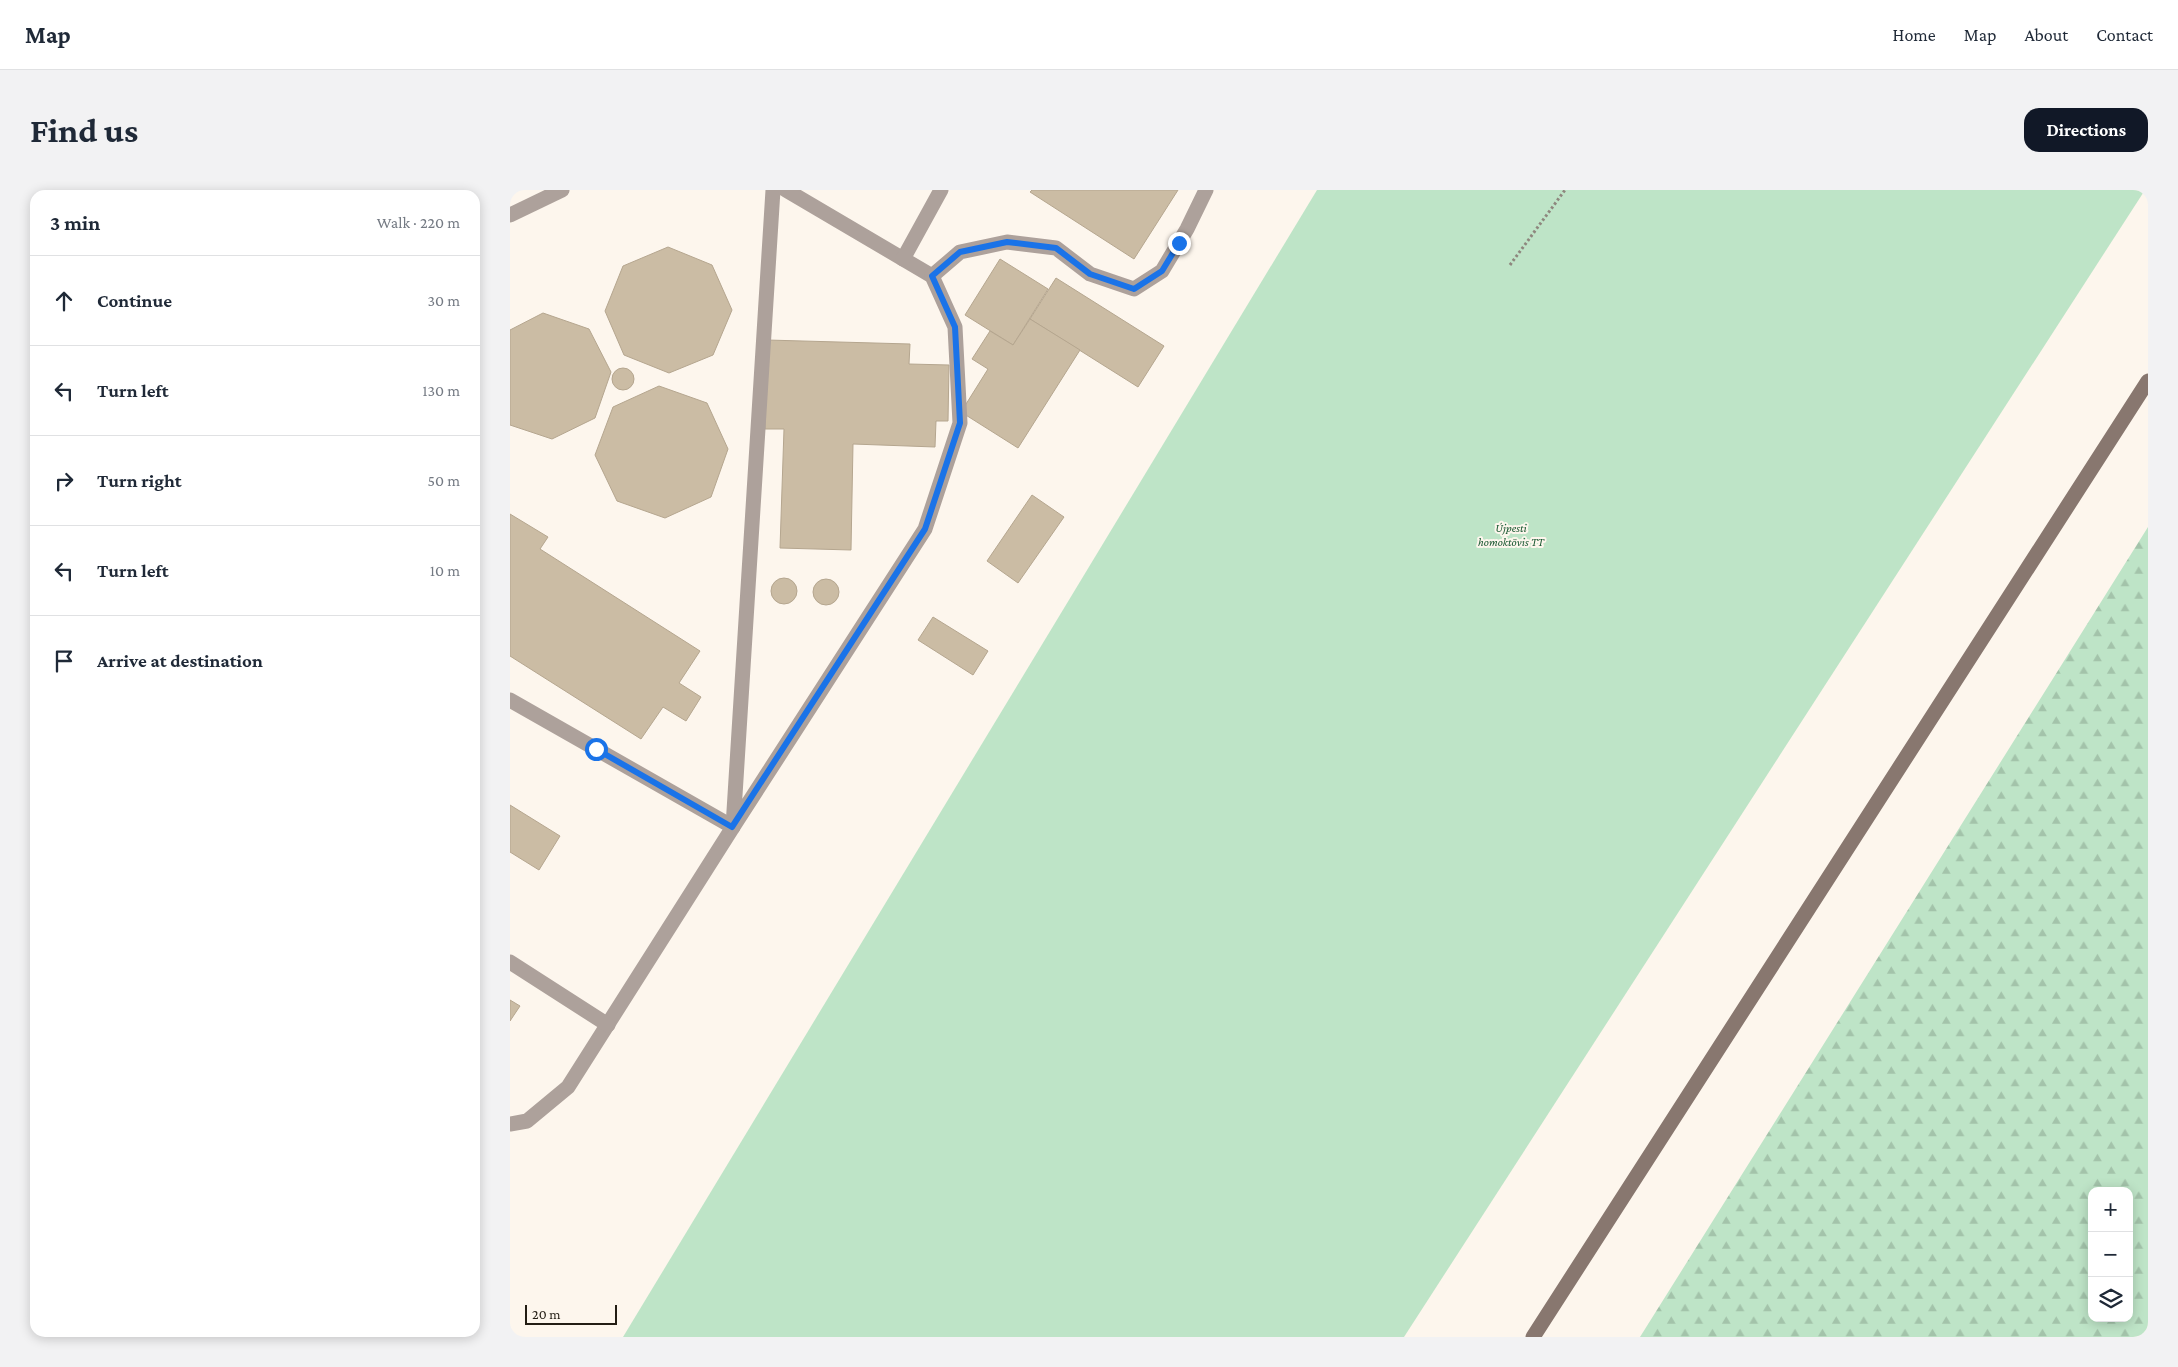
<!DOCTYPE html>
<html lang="en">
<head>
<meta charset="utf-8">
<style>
	body { margin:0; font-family:"Crimson Pro",serif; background:#f2f2f3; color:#1f2937 }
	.controls { position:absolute; right:15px; bottom:15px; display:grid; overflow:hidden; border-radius:10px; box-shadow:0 2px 12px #0003 }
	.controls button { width:45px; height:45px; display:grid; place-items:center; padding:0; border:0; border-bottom:1px solid #e0e1e3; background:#fff; color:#1f2937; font:25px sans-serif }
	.scale { position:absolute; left:15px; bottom:12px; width:92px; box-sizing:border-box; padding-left:5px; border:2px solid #231d14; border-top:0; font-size:14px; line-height:18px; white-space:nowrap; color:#231d14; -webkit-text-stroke:4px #fdf6ed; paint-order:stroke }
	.stop { position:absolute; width:15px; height:15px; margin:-11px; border:4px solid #1a73e8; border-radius:50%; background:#fff }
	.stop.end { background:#1a73e8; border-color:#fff; box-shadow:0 1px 5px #0008 }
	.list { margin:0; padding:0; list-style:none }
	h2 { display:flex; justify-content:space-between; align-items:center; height:65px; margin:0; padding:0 20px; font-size:21px }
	h2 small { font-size:16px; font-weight:400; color:#747a83 }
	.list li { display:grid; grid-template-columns:32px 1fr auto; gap:15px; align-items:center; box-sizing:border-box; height:90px; padding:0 20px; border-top:1px solid #e0e1e3 }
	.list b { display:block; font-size:19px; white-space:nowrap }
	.list em { font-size:16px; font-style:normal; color:#747a83 }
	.icon { flex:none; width:28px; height:28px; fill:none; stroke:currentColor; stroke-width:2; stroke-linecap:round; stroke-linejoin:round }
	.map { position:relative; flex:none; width:1638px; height:1147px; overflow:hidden; border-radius:15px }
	header { display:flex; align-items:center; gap:30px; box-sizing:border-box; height:70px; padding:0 25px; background:#fff; border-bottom:1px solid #e0e1e3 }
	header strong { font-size:24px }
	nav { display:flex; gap:28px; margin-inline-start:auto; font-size:18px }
	.intro { display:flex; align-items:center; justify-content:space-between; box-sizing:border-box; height:120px; padding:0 30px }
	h1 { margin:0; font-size:35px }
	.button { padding:12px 22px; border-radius:15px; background:#111827; color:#fff; font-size:18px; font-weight:700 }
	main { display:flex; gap:30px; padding:0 30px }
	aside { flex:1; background:#fff; border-radius:15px; box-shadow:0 2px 12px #0003 }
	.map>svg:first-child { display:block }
</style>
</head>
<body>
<header>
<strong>Map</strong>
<nav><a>Home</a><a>Map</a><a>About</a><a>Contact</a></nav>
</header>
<div class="intro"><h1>Find us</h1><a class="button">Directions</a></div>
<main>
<aside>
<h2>3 min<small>Walk · 220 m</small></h2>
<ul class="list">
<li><svg class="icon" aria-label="ahead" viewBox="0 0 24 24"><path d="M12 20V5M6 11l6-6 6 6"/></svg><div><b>Continue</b></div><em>30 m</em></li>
<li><svg class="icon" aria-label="left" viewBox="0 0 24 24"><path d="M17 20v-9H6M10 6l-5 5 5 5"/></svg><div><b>Turn left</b></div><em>130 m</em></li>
<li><svg class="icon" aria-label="right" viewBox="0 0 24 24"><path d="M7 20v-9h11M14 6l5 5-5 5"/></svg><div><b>Turn right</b></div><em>50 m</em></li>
<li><svg class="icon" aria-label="left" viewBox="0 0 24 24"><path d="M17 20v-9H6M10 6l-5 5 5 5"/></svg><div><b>Turn left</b></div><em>10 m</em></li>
<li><svg class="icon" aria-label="arrive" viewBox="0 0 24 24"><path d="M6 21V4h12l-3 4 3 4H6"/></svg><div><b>Arrive at destination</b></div></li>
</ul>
</aside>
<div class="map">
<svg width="1638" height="1147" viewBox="0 0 1638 1147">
	<defs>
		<pattern id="forest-firs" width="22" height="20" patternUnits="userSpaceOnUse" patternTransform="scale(1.25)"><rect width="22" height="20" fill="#bee4c7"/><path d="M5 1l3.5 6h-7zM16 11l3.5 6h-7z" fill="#a3c3aa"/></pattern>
	</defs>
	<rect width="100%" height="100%" fill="#fdf6ed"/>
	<!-- forest -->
	<path fill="url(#forest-firs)" fill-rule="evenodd" d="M1638 337V1147H1130ZM1582 1001H1619V1128H1582Z"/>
	<!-- park -->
	<path fill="#bee4c7" d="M807 0H1635L894 1147H113Z"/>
	<!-- building -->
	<g fill="#cbbca4" stroke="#b5a68f">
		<path d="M522 0H668L624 69 520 2Z"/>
		<path d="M158 57 202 75 222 120 203 165 159 183 114 165 95 121 113 76Z"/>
		<path d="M490 69 538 99 503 155 455 125Z"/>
		<path d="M546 88 654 156 628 197 520 129Z"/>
		<path d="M33 123 79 139 101 182 85 228 42 249 0 235V140Z"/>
		<path d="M520 129 570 160 508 258 451 222 478 179 462 169 480 141 503 155Z"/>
		<path d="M257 150 400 154 399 174 439 175 438 231H426L425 257 343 254 341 360 270 358 274 239H255Z"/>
		<circle cx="113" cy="189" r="11"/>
		<path d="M149 196 197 213 218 259 201 307 155 328 107 311 85 265 103 217Z"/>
		<path d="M522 305 554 327 508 393 477 371Z"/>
		<path d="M0 324 38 347 30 359 190 461 169 493 191 507 176 531 153 517 131 549 0 466Z"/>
		<circle cx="274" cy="401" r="13"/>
		<circle cx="316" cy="402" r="13"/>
		<path d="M423 427 478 461 463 485 408 450Z"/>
		<path d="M0 615 50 646 29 680 0 662Z"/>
		<path d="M0 810 10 816 0 831Z"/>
	</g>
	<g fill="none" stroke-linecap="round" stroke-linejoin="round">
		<!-- path -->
		<path stroke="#8e877e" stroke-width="3" stroke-dasharray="2.5 2.5" stroke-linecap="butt" d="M1000 75 1055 0"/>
		<!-- lane -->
		<g stroke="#ada19b" stroke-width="15">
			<path d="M263 0 223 637 415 339 450 233 445 137 422 86 276 0"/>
			<path d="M0 25 52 0"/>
			<path d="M393 69 431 0"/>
			<path d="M422 86 450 62 497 52 546 58 580 84 624 99 652 81 677 39 696 0"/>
			<path d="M0 510 223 637 58 897 17 931 0 934"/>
			<path d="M0 772 98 835"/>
		</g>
		<!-- secondary -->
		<path stroke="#88776f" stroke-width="15" d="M1023 1147 1638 191"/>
	</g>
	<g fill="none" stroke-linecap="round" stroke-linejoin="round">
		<!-- route -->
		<path stroke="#1a73e8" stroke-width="6" d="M86 559 222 637 415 339 450 233 445 137 422 86 450 62 497 52 546 58 580 84 624 99 652 81 669 53"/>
	</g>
	<g text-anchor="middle" stroke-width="4" stroke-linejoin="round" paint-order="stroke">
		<!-- park labels -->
		<g font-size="12" font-style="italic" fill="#185730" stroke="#fdf6ed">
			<text x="1001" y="342">Újpesti<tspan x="1001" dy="14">homoktövis TT</tspan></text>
		</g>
	</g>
</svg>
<div class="controls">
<button>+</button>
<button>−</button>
<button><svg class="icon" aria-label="layers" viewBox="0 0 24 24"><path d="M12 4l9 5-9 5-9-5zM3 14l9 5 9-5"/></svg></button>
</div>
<div class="scale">20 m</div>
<div class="stop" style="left:86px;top:559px"></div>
<div class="stop end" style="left:669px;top:53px"></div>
</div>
</main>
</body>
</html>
